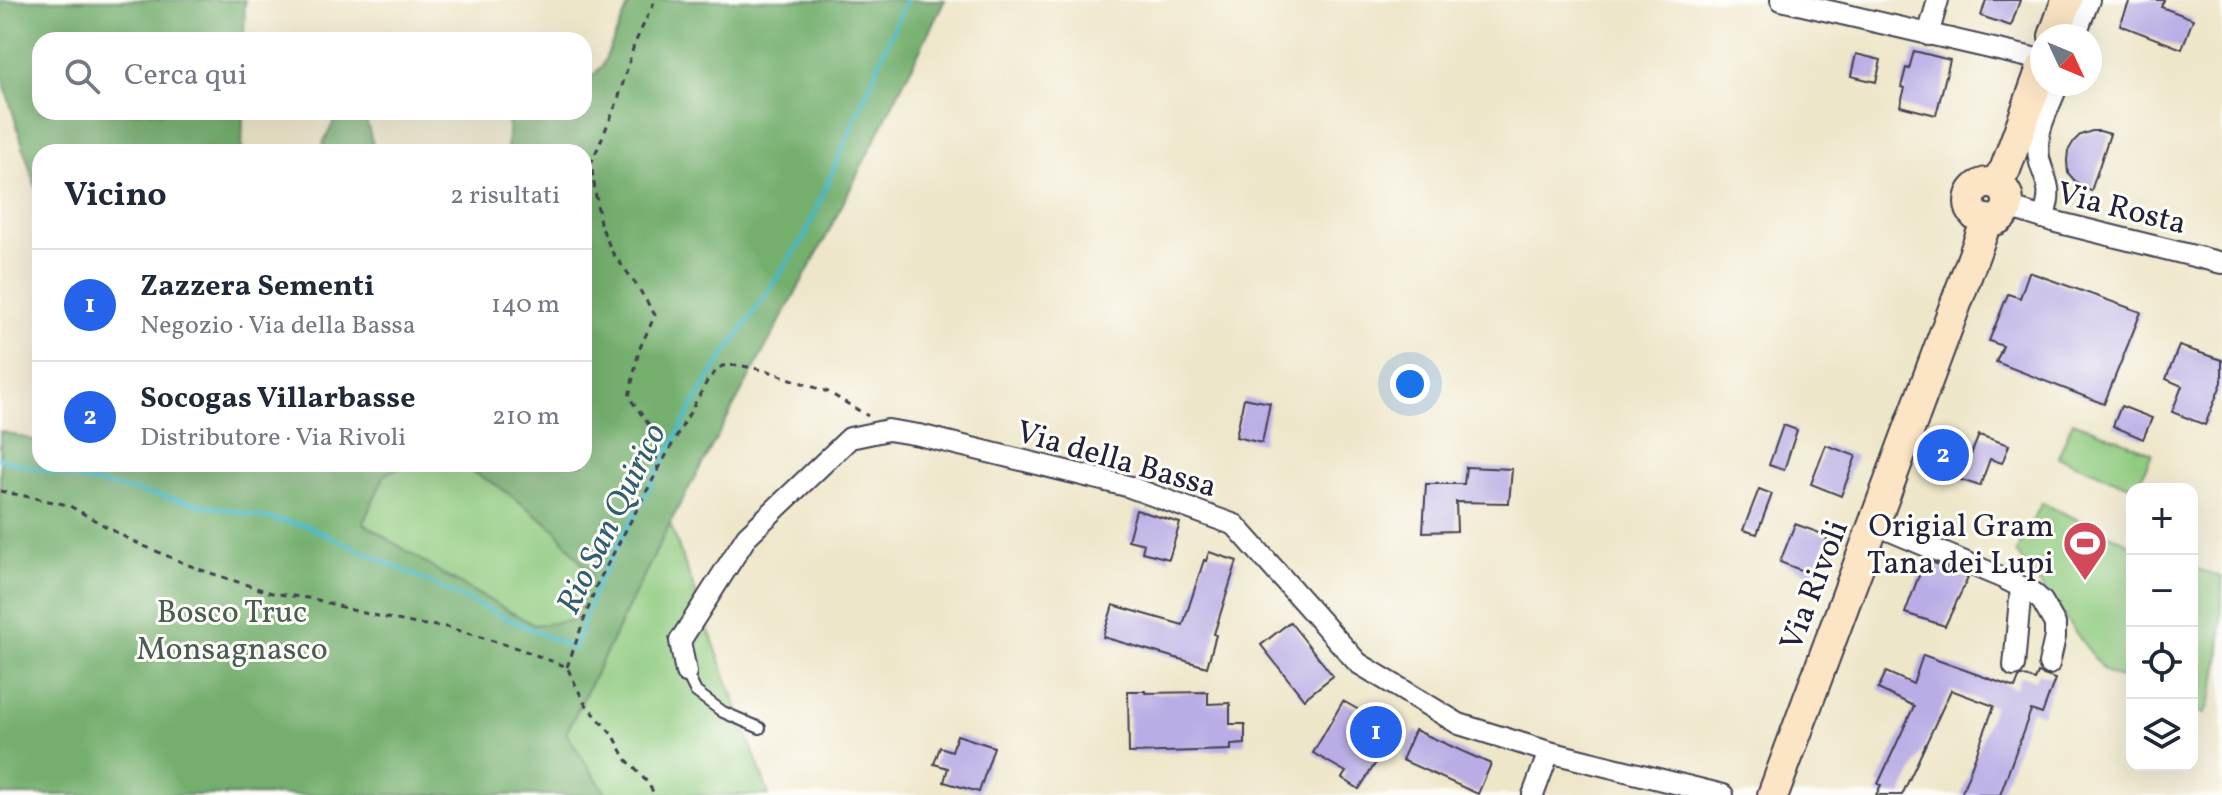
<!DOCTYPE html>
<html lang="it">
<head>
<meta charset="utf-8">
<style>
	body { margin:0; font-family:Vollkorn,serif; background:#f2f2f3; color:#1f2937 }
	.controls { position:absolute; right:24px; bottom:24px; display:grid; overflow:hidden; border-radius:16px; box-shadow:0 8px 32px #0002 }
	.controls button { width:72px; height:72px; display:grid; place-items:center; padding:0; border:0; border-bottom:2px solid #e0e1e3; background:#fff; color:#1f2937; font:40px sans-serif }
	.compass { position:absolute; left:2030px; top:24px; width:72px; height:72px; border-radius:50%; background:#fff; box-shadow:0 8px 32px #0002; rotate:134deg }
	.you { position:absolute; left:1410px; top:384px; width:28px; height:28px; margin:-20px; border:6px solid #fff; border-radius:50%; background:#1a73e8; box-shadow:0 0 0 12px #1a73e833 }
	.badge { display:grid; place-items:center; width:52px; height:52px; border-radius:50%; background:#2563eb; color:#fff; font-size:26px; font-weight:700 }
	.pin { position:absolute; translate:-50% -50%; border:4px solid #fff; box-shadow:0 2px 8px #0006 }
	.list { margin:0; padding:0; list-style:none }
	h2 { display:flex; justify-content:space-between; align-items:center; height:104px; margin:0; padding:0 32px; font-size:34px }
	h2 small { font-size:26px; font-weight:400; color:#747a83 }
	.list li { display:grid; grid-template-columns:52px 1fr auto; gap:24px; align-items:center; box-sizing:border-box; height:112px; padding:0 32px; border-top:2px solid #e0e1e3 }
	.list b { display:block; font-size:30px; white-space:nowrap }
	.list p { margin:0; font-size:26px; white-space:nowrap; color:#747a83 }
	.list em { font-size:26px; font-style:normal; color:#747a83 }
	.icon { flex:none; width:44px; height:44px; fill:none; stroke:currentColor; stroke-width:2; stroke-linecap:round; stroke-linejoin:round }
	.map { position:relative; flex:none; width:2222px; height:795px; overflow:hidden }
	.search { position:absolute; background:#fff; box-shadow:0 8px 32px #0002; left:32px; top:32px; width:560px; height:88px; display:flex; align-items:center; gap:20px; box-sizing:border-box; padding:0 28px; border-radius:24px; color:#747a83; font-size:30px }
	.panel { position:absolute; background:#fff; box-shadow:0 8px 32px #0002; left:32px; top:144px; width:560px; height:328px; border-radius:24px }
	.map>svg:first-child { display:block }
</style>
</head>
<body>
<div class="map">
<svg width="2222" height="795" viewBox="0 0 2222 795">
	<rect width="100%" height="100%" fill="#fdfcf7"/>
	<filter id="ink" filterUnits="userSpaceOnUse"><feTurbulence type="fractalNoise" baseFrequency=".0125" numOctaves="2"/><feDisplacementMap in="SourceGraphic" scale="16" xChannelSelector="R" yChannelSelector="G"/><feConvolveMatrix kernelMatrix="1 2 1 2 8 2 1 2 1" color-interpolation-filters="sRGB"/></filter>
	<filter id="wash" filterUnits="userSpaceOnUse"><feTurbulence type="fractalNoise" baseFrequency=".006" numOctaves="4" result="noise"/><feDisplacementMap in="SourceGraphic" scale="32" xChannelSelector="R" yChannelSelector="G"/><feGaussianBlur stdDeviation="1.8" result="paint"/><feColorMatrix in="noise" values="0 0 0 0 0 0 0 0 0 0 0 0 0 0 0 0 0 1.4 0 .05"/><feComposite in="paint" operator="in"/></filter>
	<g filter="url(#wash)">
		<rect width="100%" height="100%" fill="#eee6c9"/>
		<!-- green -->
		<g fill="#90cb80" stroke="#59765e" stroke-width="2">
			<path d="M2073 421 2152 453 2137 489 2058 457Z"/>
			<path d="M408 464H457L497 485 554 528 591 576 571 621 534 625 449 578 363 523 385 474Z"/>
			<path d="M2042 503 2132 545V683L2104 671 2016 552Z"/>
			<path d="M670 523 769 795H607L566 733Z"/>
			<path d="M2192 567 2222 577C2222 617 2222 683 2204 714L2192 709Z"/>
		</g>
		<!-- forest -->
		<g fill="#74af6e" stroke="#4b6854" stroke-width="2">
			<path d="M1 0H245L244 40H40V112H243L242 152H40V202L0 70Z"/>
			<path d="M631 0H945L825 239 670 523 566 733 607 795H0V431L40 442V464H408L385 474 363 523 449 578 534 625 571 621 591 575 554 528 497 485 457 464H584V152H507L509 112H584V85L602 66Z"/>
			<path d="M339 112H364L375 152H326L323 143Z"/>
		</g>
		<g fill="none" stroke-linecap="round" stroke-linejoin="round">
			<!-- stream -->
			<path stroke="#48b7bf" stroke-width="5" d="M0 459 86 481 307 526 574 649 597 584 693 406 709 378 804 238 906 0"/>
		</g>
		<g id="blocks">
			<!-- building -->
			<g fill="#baade5">
				<path d="M1986 0H2020L2011 26 1981 16Z"/>
				<path d="M2130 0H2164L2161 7 2193 19 2182 49 2120 25Z"/>
				<path d="M1914 51 1950 60 1936 115 1900 106 1905 88 1901 87 1906 68 1909 69Z"/>
				<path d="M1856 54 1881 60 1876 82 1851 76Z"/>
				<path d="M2092 131H2100L2110 134 2091 191 2076 182 2068 173 2067 161 2068 151 2074 141 2080 135Z"/>
				<path d="M2029 272 2141 312 2104 404 1996 362 2003 346 1989 341 2008 294 2020 298Z"/>
				<path d="M2179 346 2222 360V382L2205 425 2172 412 2182 386 2166 379Z"/>
				<path d="M1244 398 1270 403 1262 443 1236 437Z"/>
				<path d="M2121 406 2152 418 2143 439 2113 426Z"/>
				<path d="M1783 425 1797 430 1784 470 1769 465Z"/>
				<path d="M1979 435 2009 445 2002 463 1990 459 1980 486 1961 480 1964 473 1928 460 1934 444 1970 457Z"/>
				<path d="M1826 445 1856 456 1841 496 1811 484Z"/>
				<path d="M1466 467 1512 469 1509 503 1456 502 1457 531 1423 532 1426 484H1464Z"/>
				<path d="M1759 489 1772 494 1757 534 1743 530Z"/>
				<path d="M1136 510 1180 523 1169 559 1142 552 1144 544 1128 540Z"/>
				<path d="M1795 524 1828 536 1813 575 1780 562Z"/>
				<path d="M1209 552 1237 561 1214 634 1216 635 1207 667 1103 637 1113 605 1183 625 1204 560 1206 561Z"/>
				<path d="M1925 559 1968 578 1945 626 1905 613Z"/>
				<path d="M1290 622 1333 676 1304 699 1261 645Z"/>
				<path d="M1923 655 2015 688 2019 678 2022 676 2035 680 2038 673 2055 679 2042 714 2031 710 2000 795H1961L1994 706 1951 690 1902 795H1876L1881 785 1878 784 1914 706 1878 689 1886 672 1913 684Z"/>
				<path d="M1128 691H1145V693L1208 692V704L1230 703V724H1245V744L1231 745V750L1129 753Z"/>
				<path d="M1343 701 1373 718 1361 739 1382 753 1359 789 1342 778 1346 772 1313 753Z"/>
				<path d="M1415 730 1491 764 1478 794 1402 760Z"/>
				<path d="M957 735 994 747 979 792 944 782 948 768 934 764 940 747 952 751Z"/>
			</g>
		</g>
	</g>
	<g filter="url(#ink)">
		<use href="#blocks" fill-opacity="0" stroke="#413f50" stroke-width="2"/>
		<g fill="none" stroke-linecap="round" stroke-linejoin="round">
			<!-- lane casing -->
			<g stroke="#413f50" stroke-width="14">
				<path id="lane" d="M686 672 696 692 723 712 760 728"/>
			</g>
			<!-- street casing -->
			<g stroke="#413f50" stroke-width="24">
				<g id="street">
					<path d="M1781 0 2042 60"/>
					<path d="M1928 35 1938 0"/>
					<path d="M2075 36 2089 0"/>
					<path d="M2008 207 2056 222 2222 263"/>
					<path d="M2043 218C2058 180 2037 177 2038 144 2039 124 2051 103 2058 84"/>
					<path d="M1874 524 2003 578 2033 593 2042 601 2055 624V637L2049 664"/>
					<path d="M2014 666 2021 587"/>
					<path d="M686 672 680 641 747 536 850 438 888 430 919 435 1127 486 1235 525 1358 663 1459 724 1549 752 1723 795"/>
					<path d="M1533 795 1549 752"/>
				</g>
			</g>
			<!-- secondary casing -->
			<g stroke="#413f50" stroke-width="34">
				<g id="secondary">
					<path d="M2054 36 2067 0"/>
					<path d="M1995 183 2005 170 2042 68"/>
					<circle cx="1989" cy="202" r="19"/>
					<path d="M1773 795 1987 220"/>
				</g>
			</g>
			<!-- path -->
			<g stroke="#413f50" stroke-width="3" stroke-dasharray="6 6" stroke-linecap="butt">
				<path d="M1965 211 1962 205 1970 185"/>
				<path d="M658 470 709 378 722 366 738 365 768 371 828 392 868 416"/>
				<path d="M0 491 68 505 130 540 198 569 272 593 314 599 359 612 416 624 447 627 520 649 567 667 584 702 615 738 626 759 647 782 655 795"/>
				<path d="M567 667 597 584 658 470 652 429 629 397 639 350 655 315 636 284 612 252 600 223 591 164 618 100 634 45 655 0"/>
			</g>
			<!-- lane -->
			<use href="#lane" stroke="#fff" stroke-width="10"/>
			<!-- street -->
			<use href="#street" stroke="#fff" stroke-width="20"/>
			<!-- secondary -->
			<use href="#secondary" stroke="#fce5c4" stroke-width="30"/>
		</g>
	</g>
	<!-- icons -->
	<defs>
		<g id="stadium-pin" transform="scale(2.3)"><path d="M0 17L-7.5 6A9.5 9.5 0 1 1 7.5 6Z" fill="#d1495b" stroke="#fdfcf7"/><path d="M0-5a6.5 5 0 1 0 0 10a6.5 5 0 1 0 0-10ZM-3.5-1.8h7v3.6h-7Z" fill="#fff"/></g>
	</defs>
	<g fill-rule="evenodd">
		<use href="#stadium-pin" x="2085" y="543"/>
	</g>
	<g text-anchor="middle" stroke-width="6" stroke-linejoin="round" paint-order="stroke">
		<!-- street labels -->
		<g font-size="32" fill="#22223b" stroke="#fdfcf7">
			<text transform="translate(2122 207) rotate(14)" y="11">Via Rosta</text>
			<text transform="translate(1117 458) rotate(16)" y="11">Via della Bassa</text>
			<text transform="translate(1813 585) rotate(-69)" y="11">Via Rivoli</text>
		</g>
		<!-- poi labels -->
		<g font-size="32" fill="#22223b" stroke="#fdfcf7" text-anchor="end">
			<text x="2054" y="536">Origial Gram<tspan x="2054" dy="37">Tana dei Lupi</tspan></text>
		</g>
		<!-- park labels -->
		<g font-size="32" fill="#485d53" stroke="#fdfcf7">
			<text x="232" y="622">Bosco Truc<tspan x="232" dy="37">Monsagnasco</tspan></text>
		</g>
		<!-- water labels -->
		<g font-size="34" font-style="italic" fill="#315e70" stroke="#fdfcf7">
			<text transform="translate(610 518) rotate(-64)" y="12">Rio San Quirico</text>
		</g>
	</g>
</svg>
<div class="controls">
<button>+</button>
<button>−</button>
<button><svg class="icon" aria-label="locate" viewBox="0 0 24 24"><circle cx="12" cy="12" r="6"/><path d="M12 2v4M12 18v4M2 12h4M18 12h4"/></svg></button>
<button><svg class="icon" aria-label="layers" viewBox="0 0 24 24"><path d="M12 4l9 5-9 5-9-5zM3 14l9 5 9-5"/></svg></button>
</div>
<svg class="compass" viewBox="-18 -18 36 36"><path d="M0-13l5 13h-10z" fill="#e53935"/><path d="M0 13l5-13h-10z" fill="#747a83"/></svg>
<div class="you"></div>
<div class="pin badge" style="left:1376px;top:732px">1</div>
<div class="pin badge" style="left:1943px;top:455px">2</div>
<div class="search"><svg class="icon" aria-label="search" viewBox="0 0 24 24"><circle cx="10" cy="10" r="6"/><path d="M15 15l6 6"/></svg>Cerca qui</div>
<section class="panel">
<h2>Vicino<small>2 risultati</small></h2>
<ul class="list">
<li><span class="badge">1</span><div><b>Zazzera Sementi</b><p>Negozio · Via della Bassa</p></div><em>140 m</em></li>
<li><span class="badge">2</span><div><b>Socogas Villarbasse</b><p>Distributore · Via Rivoli</p></div><em>210 m</em></li>
</ul>
</section>
</div>
</body>
</html>
